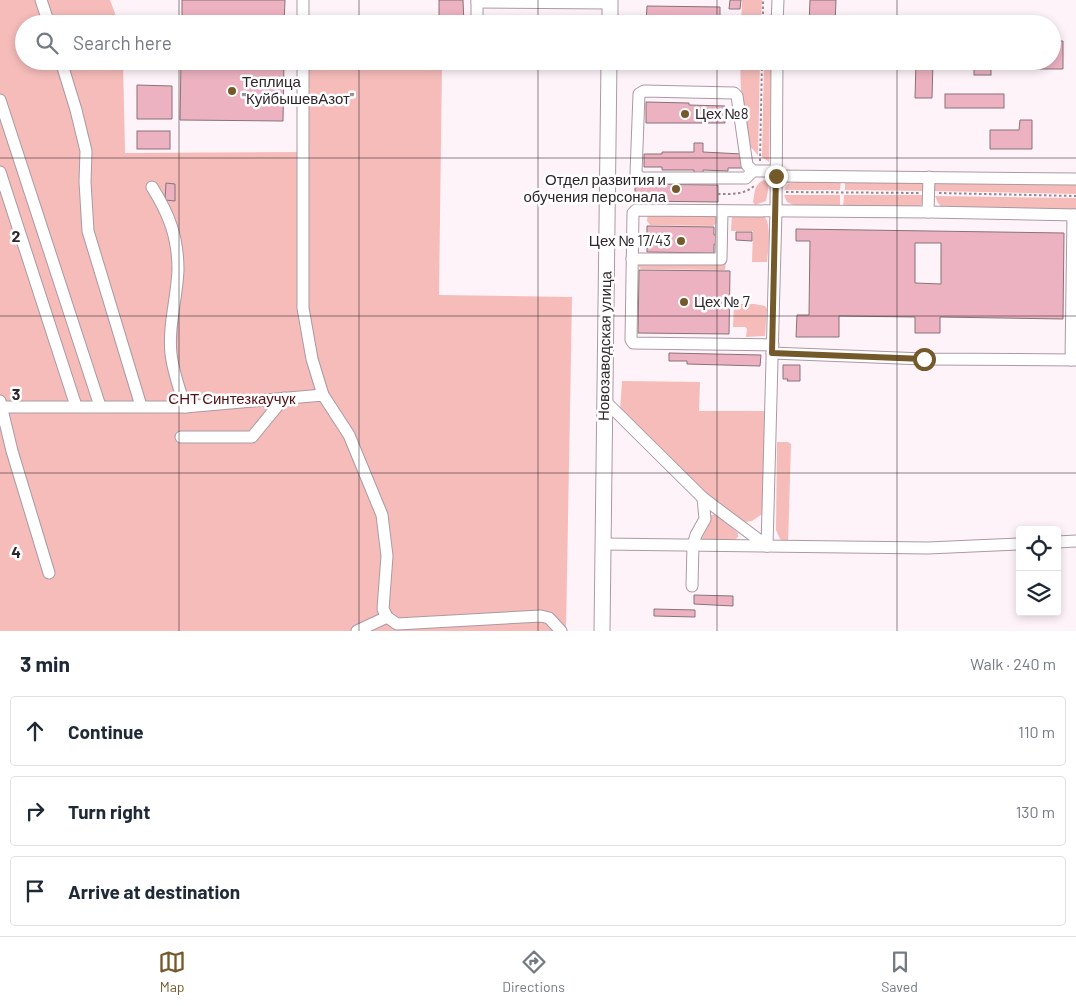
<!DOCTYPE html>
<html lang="en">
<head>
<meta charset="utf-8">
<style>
	body { margin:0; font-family:Barlow,sans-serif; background:#f6f6f7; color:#1f2937 }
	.controls { position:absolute; right:15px; bottom:15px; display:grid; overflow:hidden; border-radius:5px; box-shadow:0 2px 8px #0003 }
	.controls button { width:45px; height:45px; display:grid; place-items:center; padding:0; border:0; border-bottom:1px solid #e0e1e3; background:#fff; color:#1f2937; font:25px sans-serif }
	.stop { position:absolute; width:15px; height:15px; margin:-11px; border:4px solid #74592b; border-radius:50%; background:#fff }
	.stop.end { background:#74592b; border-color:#fff; box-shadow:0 1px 5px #0008 }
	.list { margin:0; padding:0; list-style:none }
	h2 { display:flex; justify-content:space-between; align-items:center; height:65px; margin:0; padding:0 20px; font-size:21px }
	h2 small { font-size:16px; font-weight:400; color:#747a83 }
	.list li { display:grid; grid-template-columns:32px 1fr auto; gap:15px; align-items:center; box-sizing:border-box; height:70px; margin:0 10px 10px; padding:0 10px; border:1px solid #e0e1e3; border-radius:5px }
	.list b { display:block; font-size:19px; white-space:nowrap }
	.list em { font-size:16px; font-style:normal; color:#747a83 }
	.icon { flex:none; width:28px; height:28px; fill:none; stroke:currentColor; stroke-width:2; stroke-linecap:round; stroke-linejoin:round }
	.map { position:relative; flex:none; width:1076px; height:631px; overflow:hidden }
	.search { position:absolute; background:#fff; box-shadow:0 2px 8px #0003; left:15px; right:15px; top:15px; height:55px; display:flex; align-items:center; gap:12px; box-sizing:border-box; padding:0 18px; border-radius:28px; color:#747a83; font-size:19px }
	.sheet { height:305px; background:#fff }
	nav { display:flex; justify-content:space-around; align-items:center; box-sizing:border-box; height:70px; border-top:1px solid #e0e1e3; background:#fff; font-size:14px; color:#747a83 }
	nav a { display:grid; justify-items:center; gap:2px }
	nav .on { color:#74592b }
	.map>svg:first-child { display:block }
</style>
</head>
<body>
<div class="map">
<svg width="1076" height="631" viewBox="0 0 1076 631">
	<rect width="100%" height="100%" fill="#fff3fa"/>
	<!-- green -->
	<g fill="#f5bcba">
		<path d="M0 0H110L119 24H24V61H123L125 153 305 152 307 61 442 65 439 295 572 297 566 631H0Z"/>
		<path d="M742 0H762L761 24H741Z"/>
		<path d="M740 61H760L758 155 747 143 741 92Z"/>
		<path d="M764 61H771L769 162 762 157Z"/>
		<path d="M764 180 769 183V185L766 201 755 205 753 202C755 192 754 184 764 180Z"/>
		<path d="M841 180 840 190H784L788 184 794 182Z"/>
		<path d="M845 180 924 182 925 191 845 190Z"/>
		<path d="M939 181 1076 184V194L934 191 935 184Z"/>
		<path d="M784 195H840V207L796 206 787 202Z"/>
		<path d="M844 195H924L921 206 843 207Z"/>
		<path d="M935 196 1076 198V210L943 208 938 203Z"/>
		<path d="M648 214 717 216V223L713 226 650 225 647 221Z"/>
		<path d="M732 215 764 216C772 224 768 250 767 262H752L753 231H731Z"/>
		<path d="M726 262 725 270 641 269 639 267V263Z"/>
		<path d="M734 304H754L765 306 767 309 765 336 746 337 747 329 745 327H733Z"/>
		<path d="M622 381 700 382 699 411H767L762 514 752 521 744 522 711 498 620 411Z"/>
		<path d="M777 442H788L791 444 788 544 780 539 776 530Z"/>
		<path d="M716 514 738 533V537L735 540H701L708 526 711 515Z"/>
	</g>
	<!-- building -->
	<g fill="#edb2c1" stroke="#877378" fill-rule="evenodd">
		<path d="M182 0H285L284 24H182Z"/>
		<path d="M439 0H463L464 24H439Z"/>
		<path d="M730 0H741L740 9H729Z"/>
		<path d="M810 0H836L835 24H809Z"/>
		<path d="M647 6 720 7V20L663 19V24H646Z"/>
		<path d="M1052 41H1063V69H1012V61H1052Z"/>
		<rect x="138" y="61" width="18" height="8"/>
		<path d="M181 61H284L283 121 180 120Z"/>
		<path d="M916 61H933L932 98H915Z"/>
		<rect x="974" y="61" width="17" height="14"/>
		<path d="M137 85 172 86V119H137Z"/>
		<rect x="945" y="94" width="59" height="14"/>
		<path d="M646 102 689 103V105L725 106V123H646Z"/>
		<path d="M1020 120H1032V149H990V130H1019Z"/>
		<rect x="137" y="131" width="33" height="18"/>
		<path d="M694 143H703V152L742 154V168H728V171L703 170V181H694V170H662V167H644V154H662V152H694Z"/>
		<path d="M166 183 175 184V201L165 200Z"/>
		<path d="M635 184 718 185V202L635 201Z"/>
		<path d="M647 226 714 227V235H719L718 244H714V253L647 252V243H643V234H647Z"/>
		<path d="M796 229 1064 233 1063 319 940 317V333H915V317L839 316V337H796L797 315H809L810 241H796ZM915 243H941V284L915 283Z"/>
		<path d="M736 232H752V241L736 240Z"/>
		<path d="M639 270 730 271 729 334 638 333Z"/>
		<path d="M669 353 761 355 760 366 687 364V361H669Z"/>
		<path d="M783 365H800V381H787L788 379H783Z"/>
		<path d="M694 595 733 596V606L694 604Z"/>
		<path d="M654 609 695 610V617L654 616Z"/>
	</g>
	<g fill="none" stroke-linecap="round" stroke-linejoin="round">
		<!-- minor casing -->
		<g stroke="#ab99a3" stroke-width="13">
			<g id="minor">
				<path d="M41 0 49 24"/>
				<path d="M477 0V2L610 3"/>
				<path d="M477 2V24"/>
				<path d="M303 24V0"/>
				<path d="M777 24 778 0"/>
				<path d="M61 61 76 110 86 151 85 182 88 231 141 406"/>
				<path d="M303 61V308L312 359 323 395"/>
				<path d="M0 100 100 406"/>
				<path d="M753 171 746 178H640L636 173 639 94 644 91 734 93 737 96 747 165 753 171H777"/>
				<path d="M0 172 76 406"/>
				<path d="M776 176 1076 179"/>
				<path d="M152 187C169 214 178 237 178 270 177 298 168 326 171 354 173 372 180 390 185 407"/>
				<path d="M928 212 929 177"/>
				<path d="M632 259H721L722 211"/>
				<path d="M773 345 633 343 631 340 633 213 636 210 928 212 1076 215"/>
				<path d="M772 353 924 359 1076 360"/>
				<path d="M1071 360 1073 215"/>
				<path d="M0 401 12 451 49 573"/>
				<path d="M605 401 703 498 767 546"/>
				<path d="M0 407H185L323 395 349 435 382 515 387 556 383 609 387 617 397 624 541 616 549 618 561 631"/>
				<path d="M181 437H252L284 398"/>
				<path d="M1057 542 1076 541"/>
				<path d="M603 544 928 548 1020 544"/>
				<path d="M767 546 776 211 777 61"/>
				<path d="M692 586 693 545 696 535 705 519 703 498"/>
				<path d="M357 631 387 617"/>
			</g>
		</g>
		<!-- major casing -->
		<g stroke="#ab99a3" stroke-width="17">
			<g id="major">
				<path d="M610 24V0"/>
				<path d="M602 631 609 61"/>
			</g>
		</g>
		<!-- path -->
		<g stroke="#93898f" stroke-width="2" stroke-dasharray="2.5 2.5" stroke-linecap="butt">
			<path d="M763 24V0"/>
			<path d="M760 161 762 61"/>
			<path d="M786 192 919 193"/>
			<path d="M939 193 1076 196"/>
			<path d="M718 194C731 194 745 195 755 185"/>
		</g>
		<!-- minor -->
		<use href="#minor" stroke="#fff" stroke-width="11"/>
		<!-- major -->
		<use href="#major" stroke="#fff" stroke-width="15"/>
	</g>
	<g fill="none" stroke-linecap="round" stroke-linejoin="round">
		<!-- route -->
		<path stroke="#74592b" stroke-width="6" d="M776 176 772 353 924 359"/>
	</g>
	<!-- grid -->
	<path fill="none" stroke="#2d262a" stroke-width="1" stroke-opacity="0.55" d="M179 0V24M359 0V24M538 0V24M717 0V24M897 0V24M179 61V631M359 61V631M538 61V631M717 61V631M897 61V631M0 158H1076M0 316H1076M0 473H1076"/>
	<!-- markers -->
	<g fill="#74592b" stroke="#fff" stroke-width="2">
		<circle cx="232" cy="91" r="5"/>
		<circle cx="685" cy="114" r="5"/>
		<circle cx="676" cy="189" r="5"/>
		<circle cx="681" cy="241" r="5"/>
		<circle cx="684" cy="302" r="5"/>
	</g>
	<g text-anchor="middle" stroke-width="5" stroke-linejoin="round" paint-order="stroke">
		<!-- poi labels -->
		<g font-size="15" fill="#2d262a" stroke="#fff" text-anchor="start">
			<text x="242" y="87">Теплица<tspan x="242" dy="17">"КуйбышевАзот"</tspan></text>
			<text x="695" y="119">Цех №8</text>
			<text x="666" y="185" text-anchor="end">Отдел развития и<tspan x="666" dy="17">обучения персонала</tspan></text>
			<text x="671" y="246" text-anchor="end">Цех № 17/43</text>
			<text x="694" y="307">Цех № 7</text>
		</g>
		<!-- street labels -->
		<g font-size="15" fill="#2d262a" stroke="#fff">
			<text transform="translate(605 346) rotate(-89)" y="5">Новозаводская улица</text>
		</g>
		<!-- park labels -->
		<g font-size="15" fill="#540e14" stroke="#fff">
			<text x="232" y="404">СНТ Синтезкаучук</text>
		</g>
	</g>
	<g font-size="16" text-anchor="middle" font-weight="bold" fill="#2d262a" stroke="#fff" stroke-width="5" stroke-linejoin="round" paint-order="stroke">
		<text x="16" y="242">2</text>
		<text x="16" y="400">3</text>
		<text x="16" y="558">4</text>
	</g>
</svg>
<div class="controls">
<button><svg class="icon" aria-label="locate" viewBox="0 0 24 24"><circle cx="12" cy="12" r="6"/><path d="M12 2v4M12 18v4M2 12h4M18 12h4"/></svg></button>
<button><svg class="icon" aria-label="layers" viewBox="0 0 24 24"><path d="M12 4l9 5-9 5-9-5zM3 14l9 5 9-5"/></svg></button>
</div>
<div class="stop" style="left:924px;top:359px"></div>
<div class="stop end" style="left:776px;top:176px"></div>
<div class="search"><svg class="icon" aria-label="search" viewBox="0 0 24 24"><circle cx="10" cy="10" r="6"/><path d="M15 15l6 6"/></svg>Search here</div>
</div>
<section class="sheet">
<h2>3 min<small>Walk · 240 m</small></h2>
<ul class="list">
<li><svg class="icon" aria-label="ahead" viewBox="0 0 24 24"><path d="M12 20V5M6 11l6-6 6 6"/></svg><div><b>Continue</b></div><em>110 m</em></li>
<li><svg class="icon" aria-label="right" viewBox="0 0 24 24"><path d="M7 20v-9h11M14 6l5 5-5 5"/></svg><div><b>Turn right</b></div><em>130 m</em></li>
<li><svg class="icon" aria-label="arrive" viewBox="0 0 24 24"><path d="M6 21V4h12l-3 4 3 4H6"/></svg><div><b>Arrive at destination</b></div></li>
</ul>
</section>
<nav>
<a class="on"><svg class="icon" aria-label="map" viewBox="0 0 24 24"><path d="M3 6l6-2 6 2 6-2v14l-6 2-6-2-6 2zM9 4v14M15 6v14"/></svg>Map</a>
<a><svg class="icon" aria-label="directions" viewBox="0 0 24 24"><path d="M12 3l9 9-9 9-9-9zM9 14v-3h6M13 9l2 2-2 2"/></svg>Directions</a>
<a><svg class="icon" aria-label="saved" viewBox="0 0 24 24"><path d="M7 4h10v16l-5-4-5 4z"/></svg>Saved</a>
</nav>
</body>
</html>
